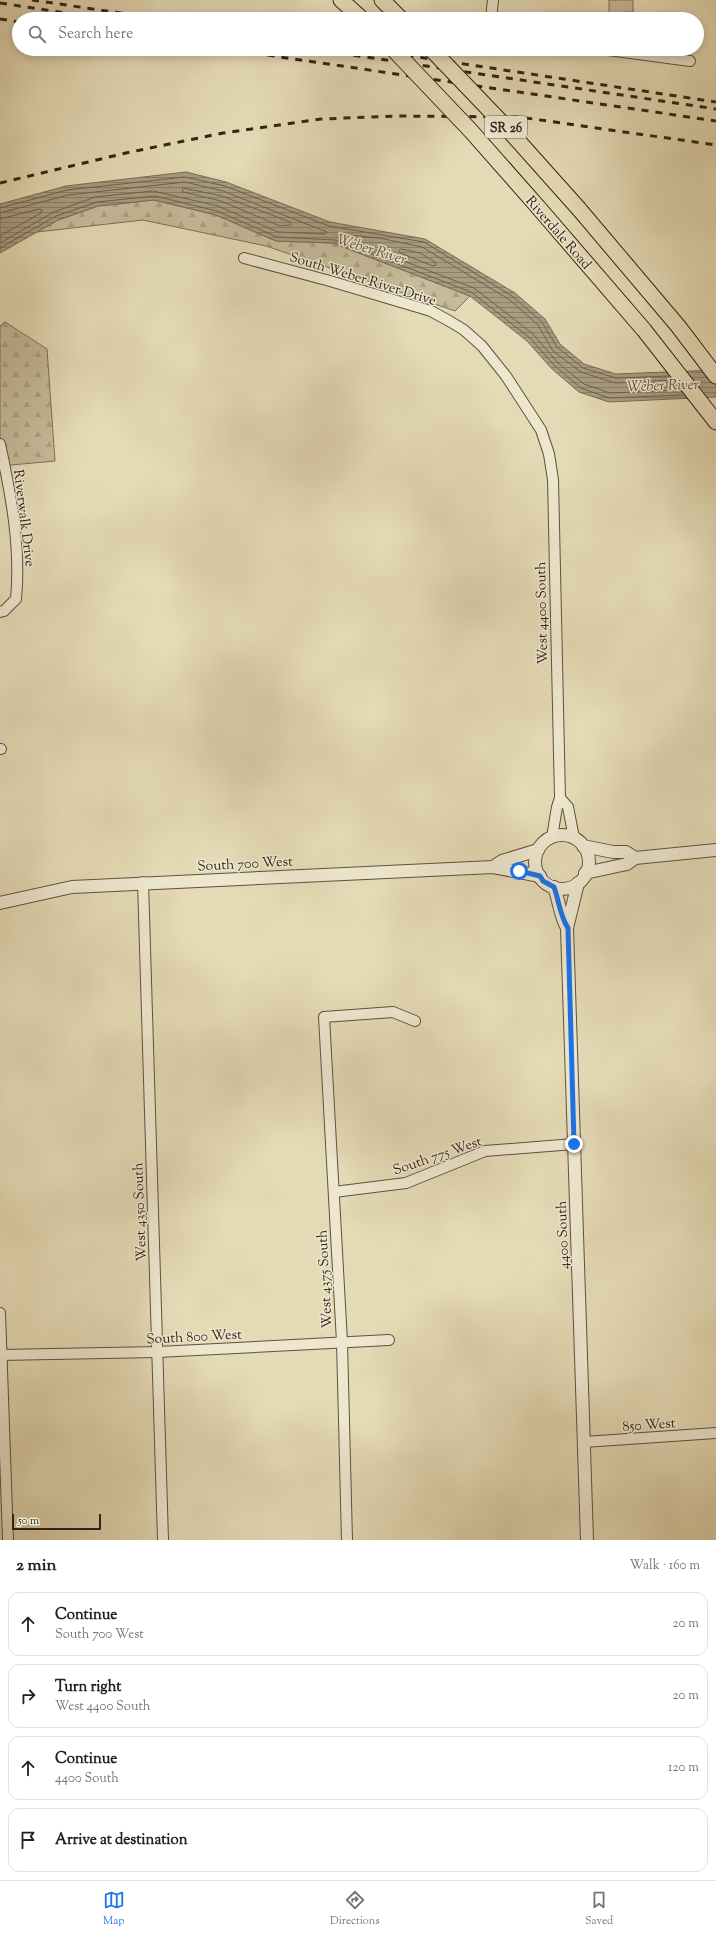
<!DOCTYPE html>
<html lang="en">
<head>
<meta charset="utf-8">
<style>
	body { margin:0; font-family:"Sorts Mill Goudy",serif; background:#f2f2f2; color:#222 }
	.scale { position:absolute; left:12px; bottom:10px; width:89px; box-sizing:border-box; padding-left:4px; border:2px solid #332318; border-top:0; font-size:11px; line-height:14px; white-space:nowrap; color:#332318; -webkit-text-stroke:3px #ede7cf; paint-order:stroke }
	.stop { position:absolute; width:12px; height:12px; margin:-9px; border:3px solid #1a73e8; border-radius:50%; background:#fff }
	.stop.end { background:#1a73e8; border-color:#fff; box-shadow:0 1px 4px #0008 }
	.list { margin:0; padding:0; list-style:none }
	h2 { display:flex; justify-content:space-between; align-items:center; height:52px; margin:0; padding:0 16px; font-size:17px }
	h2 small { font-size:13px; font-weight:400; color:#767676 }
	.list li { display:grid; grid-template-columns:26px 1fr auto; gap:12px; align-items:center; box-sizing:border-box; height:64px; margin:0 8px 8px; padding:0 8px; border:1px solid #e0e0e0; border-radius:12px }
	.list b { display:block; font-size:15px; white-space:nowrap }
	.list p { margin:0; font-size:13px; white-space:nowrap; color:#767676 }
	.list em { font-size:13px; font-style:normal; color:#767676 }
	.icon { flex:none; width:22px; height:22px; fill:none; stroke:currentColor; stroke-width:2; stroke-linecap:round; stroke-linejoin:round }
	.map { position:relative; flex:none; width:716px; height:1540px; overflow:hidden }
	.search { position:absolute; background:#fff; box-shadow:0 2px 10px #0003; left:12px; right:12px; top:12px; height:44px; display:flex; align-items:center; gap:10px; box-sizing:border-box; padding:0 14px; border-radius:22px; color:#767676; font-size:15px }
	.sheet { height:340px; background:#fff }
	nav { display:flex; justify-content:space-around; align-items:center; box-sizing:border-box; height:56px; border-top:1px solid #e0e0e0; background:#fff; font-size:11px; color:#767676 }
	nav a { display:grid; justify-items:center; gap:2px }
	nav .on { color:#1a73e8 }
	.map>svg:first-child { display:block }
</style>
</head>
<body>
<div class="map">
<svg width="716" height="1540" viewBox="0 0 716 1540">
	<defs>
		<pattern id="forest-firs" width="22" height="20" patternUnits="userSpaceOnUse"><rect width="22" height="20" fill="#c6bb9a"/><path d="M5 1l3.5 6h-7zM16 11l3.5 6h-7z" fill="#aba084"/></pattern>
		<pattern id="water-rules" width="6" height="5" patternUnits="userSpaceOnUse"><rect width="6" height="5" fill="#a89c80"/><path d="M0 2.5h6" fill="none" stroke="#897f68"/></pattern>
	</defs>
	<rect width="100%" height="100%" fill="#e4dab5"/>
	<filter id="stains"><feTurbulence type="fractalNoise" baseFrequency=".005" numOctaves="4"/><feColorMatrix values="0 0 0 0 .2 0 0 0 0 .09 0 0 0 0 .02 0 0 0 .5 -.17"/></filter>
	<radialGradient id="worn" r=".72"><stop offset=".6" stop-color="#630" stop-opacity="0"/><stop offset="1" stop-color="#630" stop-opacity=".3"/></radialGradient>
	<!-- forest -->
	<g fill="url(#forest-firs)" stroke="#7c6f59">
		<path d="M154 200 216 215 276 241 333 243 470 296 455 311 266 246 143 220 37 232 58 220 98 206Z"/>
		<path d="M5 322 47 349 55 461 0 466V326Z"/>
	</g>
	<!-- garden -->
	<path fill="#c6bb9a" stroke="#7c6f59" d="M609 0H633V12L609 13Z"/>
	<!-- water -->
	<path fill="url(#water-rules)" stroke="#796c56" d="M186 172 226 182 330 222 425 239 515 293 545 319 560 344 584 364 616 374 716 370V397L609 402 579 392 552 369 527 341 470 296 333 243 276 241 216 215 154 200 98 206 58 220 0 253V204L66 186Z"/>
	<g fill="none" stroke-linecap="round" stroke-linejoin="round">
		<!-- shore -->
		<g stroke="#6e604c" stroke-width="1">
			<path d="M183 188 222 196 290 222 291 225 280 226 221 201 183 192Z"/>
			<path d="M0 208 67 190 185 177 225 186 329 226 424 242 512 296 542 322 557 347 583 368 616 378 669 376"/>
			<path d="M0 213 68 195 185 182 223 191 327 232 325 234 278 232 218 206 153 191 95 197 54 212 0 243"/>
			<path d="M0 219 39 209 42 210 41 213 0 236"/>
			<path d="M0 248 56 216 97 202 155 196 217 211 277 237 335 240 471 292 530 338 555 366 581 388 609 398 684 395"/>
			<path d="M401 249 420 253 435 262 436 265 433 266 400 253 399 251Z"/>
			<path d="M673 380 615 383 581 372 553 351 538 325 510 300 422 247 379 238 340 234 341 237 474 288 533 334 558 363 584 384 610 393 680 390"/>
		</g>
		<!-- minor casing -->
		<g stroke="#5f513f" stroke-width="12">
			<g id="minor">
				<path d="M491 19 493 0"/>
				<path d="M601 49 690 61"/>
				<path d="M244 258 330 281 431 311 451 322 464 330 482 346 506 376 541 430 549 454 553 480 560 798 557 807 552 837"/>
				<path d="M0 444C11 495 21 547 16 599L4 611 0 612"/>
				<path d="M0 749H1"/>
				<path d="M560 798 568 807 574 838"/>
				<path d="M143 882 163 1540"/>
				<path d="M334 1192 406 1183 485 1151 574 1144"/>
				<path d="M0 1313 8 1540"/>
				<path d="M0 1355 158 1352 389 1340"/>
				<path d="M584 1442 716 1433"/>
				<path d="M347 1540 342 1342 324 1017 393 1012 415 1021"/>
			</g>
		</g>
		<!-- tertiary casing -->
		<g stroke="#5f513f" stroke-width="14">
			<g id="tertiary">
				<circle cx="562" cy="862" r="27"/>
				<path d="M583 846 613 852H626L635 858"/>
				<path d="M493 867 502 861 538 850"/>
				<path d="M585 873 627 864 635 858 716 850"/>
				<path d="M578 883 567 928 587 1540"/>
				<path d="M554 887C559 901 560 916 567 928"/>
				<path d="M0 903 72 887 493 867 540 876"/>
			</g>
		</g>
		<!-- primary casing -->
		<g stroke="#332318" stroke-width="17">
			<g id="primary">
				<path d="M341 0 362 19"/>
				<path d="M382 0 401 19"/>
				<path d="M538 207 644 330 716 422"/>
				<path d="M579 209 678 326 716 376"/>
			</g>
		</g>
		<!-- minor -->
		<use href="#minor" stroke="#ede7cf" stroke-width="10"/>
		<!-- tertiary -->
		<use href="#tertiary" stroke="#ede7cf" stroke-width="12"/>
		<!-- primary -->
		<use href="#primary" stroke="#e4dab5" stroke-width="15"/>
		<!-- rail -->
		<g stroke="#332318" stroke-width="3" stroke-dasharray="7 7" stroke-linecap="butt">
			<path d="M32 0 161 19"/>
			<path d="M0 3 105 19"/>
			<path d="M0 19 19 22"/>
			<path d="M226 49 716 121"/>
			<path d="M312 49 716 109"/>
			<path d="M365 49 716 102"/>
			<path d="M0 183 126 153 223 133 321 119 396 116 519 117 716 145"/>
		</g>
		<!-- primary-bridge casing -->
		<g stroke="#332318" stroke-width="17" stroke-linecap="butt">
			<g id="primary-bridge">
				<path d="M393 49 471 131 538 207"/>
				<path d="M431 49 503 124 579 209"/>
			</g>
		</g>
		<!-- primary-bridge -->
		<use href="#primary-bridge" stroke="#e4dab5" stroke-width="15"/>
	</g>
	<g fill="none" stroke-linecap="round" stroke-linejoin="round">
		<!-- route -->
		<path stroke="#1a73e8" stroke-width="5" d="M519 871 540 876 543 881 554 887C559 901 560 916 568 928L574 1144"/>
	</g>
	<g text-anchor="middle" stroke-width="3" stroke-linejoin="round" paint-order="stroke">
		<!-- shield labels -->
		<rect fill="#ede7cf" stroke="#6b5e4f" stroke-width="1" x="485" y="116" width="42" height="22" rx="3"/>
		<g font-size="13" font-weight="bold" fill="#332318">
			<text x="506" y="132">SR 26</text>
		</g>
		<!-- street labels -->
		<g font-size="14" fill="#332318" stroke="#ede7cf">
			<text transform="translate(559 232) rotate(49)" y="5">Riverdale Road</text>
			<text transform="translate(363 278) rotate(17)" y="5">South Weber River Drive</text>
			<text transform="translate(25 518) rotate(83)" y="5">Riverwalk Drive</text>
			<text transform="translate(541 613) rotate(-91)" y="5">West 4400 South</text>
			<text transform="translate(245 863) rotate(-3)" y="5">South 700 West</text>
			<text transform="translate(437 1155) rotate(-19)" y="5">South 775 West</text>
			<text transform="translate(139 1212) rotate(-92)" y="5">West 4350 South</text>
			<text transform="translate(562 1235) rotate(-92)" y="5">4400 South</text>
			<text transform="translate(324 1279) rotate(-93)" y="5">West 4375 South</text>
			<text transform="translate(194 1336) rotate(-3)" y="5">South 800 West</text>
			<text transform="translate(649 1424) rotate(-4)" y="5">850 West</text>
		</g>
		<!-- water labels -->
		<g font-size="15" font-style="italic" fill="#5c4d3c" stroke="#ede7cf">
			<text transform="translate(372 249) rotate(17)" y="5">Weber River</text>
			<text transform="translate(663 385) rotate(-2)" y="5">Weber River</text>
		</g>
	</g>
	<rect width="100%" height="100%" filter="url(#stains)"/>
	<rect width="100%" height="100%" fill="url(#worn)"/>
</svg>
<div class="scale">50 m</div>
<div class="stop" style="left:519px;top:871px"></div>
<div class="stop end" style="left:574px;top:1144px"></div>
<div class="search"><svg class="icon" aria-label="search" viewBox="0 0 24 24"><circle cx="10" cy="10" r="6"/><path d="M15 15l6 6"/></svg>Search here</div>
</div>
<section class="sheet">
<h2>2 min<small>Walk · 160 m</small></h2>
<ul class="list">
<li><svg class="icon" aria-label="ahead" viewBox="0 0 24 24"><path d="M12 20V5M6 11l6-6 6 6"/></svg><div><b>Continue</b><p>South 700 West</p></div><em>20 m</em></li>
<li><svg class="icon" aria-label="right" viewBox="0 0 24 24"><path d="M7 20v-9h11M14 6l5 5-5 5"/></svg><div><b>Turn right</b><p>West 4400 South</p></div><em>20 m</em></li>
<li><svg class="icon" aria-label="ahead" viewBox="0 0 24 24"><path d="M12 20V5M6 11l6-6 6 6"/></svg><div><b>Continue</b><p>4400 South</p></div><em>120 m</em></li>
<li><svg class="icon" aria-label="arrive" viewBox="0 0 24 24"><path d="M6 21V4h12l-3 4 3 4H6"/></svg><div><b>Arrive at destination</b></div></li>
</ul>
</section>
<nav>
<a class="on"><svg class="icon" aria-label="map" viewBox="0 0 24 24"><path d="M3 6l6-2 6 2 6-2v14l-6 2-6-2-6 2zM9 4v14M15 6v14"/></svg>Map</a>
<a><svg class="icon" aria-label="directions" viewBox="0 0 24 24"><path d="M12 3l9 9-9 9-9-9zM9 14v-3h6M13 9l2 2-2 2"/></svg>Directions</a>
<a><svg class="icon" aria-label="saved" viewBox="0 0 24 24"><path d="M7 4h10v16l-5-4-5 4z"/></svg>Saved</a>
</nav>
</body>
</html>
